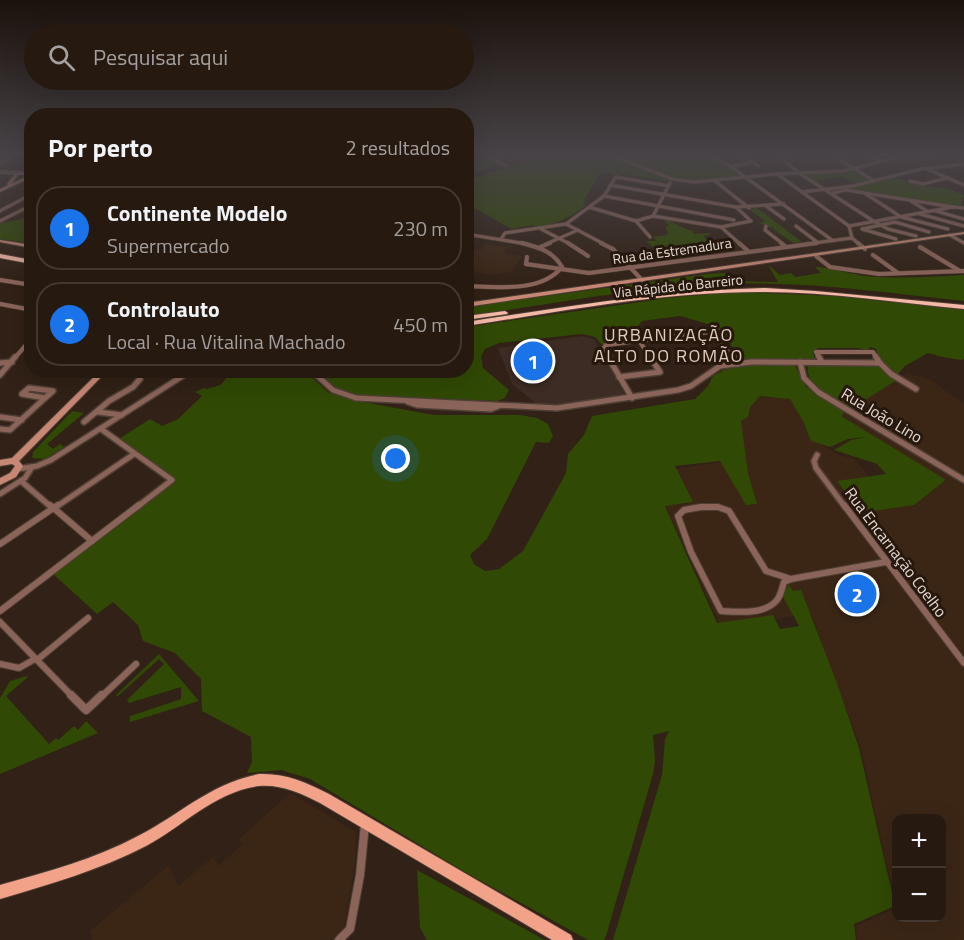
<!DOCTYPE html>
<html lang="pt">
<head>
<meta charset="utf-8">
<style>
	body { margin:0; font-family:"Titillium Web",sans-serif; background:#31261e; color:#f1f3f6 }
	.controls { position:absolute; right:18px; bottom:18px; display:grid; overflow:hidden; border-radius:12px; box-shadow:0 6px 24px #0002 }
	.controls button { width:54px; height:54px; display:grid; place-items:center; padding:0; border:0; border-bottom:2px solid #423830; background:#251910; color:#f1f3f6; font:30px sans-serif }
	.you { position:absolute; left:396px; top:459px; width:21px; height:21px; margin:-15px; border:4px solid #fff; border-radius:50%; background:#1a73e8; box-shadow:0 0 0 9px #1a73e833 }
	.badge { display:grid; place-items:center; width:39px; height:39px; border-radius:50%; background:#1a73e8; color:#fff; font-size:20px; font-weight:700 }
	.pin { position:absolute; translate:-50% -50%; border:3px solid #fff; box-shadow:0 2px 6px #0006 }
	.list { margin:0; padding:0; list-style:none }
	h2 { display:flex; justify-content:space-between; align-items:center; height:78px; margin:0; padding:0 24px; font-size:26px }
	h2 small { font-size:20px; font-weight:400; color:#a3a09f }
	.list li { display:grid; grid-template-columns:39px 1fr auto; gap:18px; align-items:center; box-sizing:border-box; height:84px; margin:0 12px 12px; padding:0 12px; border:2px solid #423830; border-radius:24px }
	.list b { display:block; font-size:22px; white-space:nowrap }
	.list p { margin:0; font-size:20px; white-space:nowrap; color:#a3a09f }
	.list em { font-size:20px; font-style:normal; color:#a3a09f }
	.icon { flex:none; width:33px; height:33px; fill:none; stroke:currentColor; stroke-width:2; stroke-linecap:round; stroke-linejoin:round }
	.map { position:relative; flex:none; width:964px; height:940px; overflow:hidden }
	.search { position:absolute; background:#251910; box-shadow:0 6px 24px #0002; left:24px; top:24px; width:450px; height:66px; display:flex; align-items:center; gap:15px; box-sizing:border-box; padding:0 21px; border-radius:33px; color:#a3a09f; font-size:22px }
	.panel { position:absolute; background:#251910; box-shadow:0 6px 24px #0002; left:24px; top:108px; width:450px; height:270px; border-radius:24px }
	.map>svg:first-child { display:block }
</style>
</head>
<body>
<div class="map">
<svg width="964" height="940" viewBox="0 0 964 940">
	<rect width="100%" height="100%" fill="#312116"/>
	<!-- commercial -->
	<path fill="#3d2c24" d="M582 336 594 339 627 399 557 408 541 407 512 384 498 348Z"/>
	<!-- built -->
	<g fill="#3b2616">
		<path d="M485 244 507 247 504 253 522 256 513 271 493 275 470 270 474 263 468 260 474 250 482 249Z"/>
		<path d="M907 373 931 380 964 404V940H857L856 926 896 908V918H942V818H896V906L861 749 811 613 721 628 665 505 688 504 676 469 744 458 741 420 756 397 790 398 814 440 839 455 854 459 870 477 838 482 863 513 914 505 946 481 840 416 844 412 818 396 823 391 852 409Z"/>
		<path d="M290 793 356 832 355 863 342 940H92L90 931 169 865 178 886 214 856 218 866 242 845 239 839Z"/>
	</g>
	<!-- green -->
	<g fill="#304904">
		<path d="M467 154H480L501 165 467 175Z"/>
		<path d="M548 154H606L670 181 601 172 584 200 586 201 583 204 586 205C570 219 555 224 535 227L533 225 512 229 467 204V180Z"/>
		<path d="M611 154H703L729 166 743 176 717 179H672Z"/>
		<path d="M851 170 869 180 856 184 843 177 818 180 822 183H819L804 174Z"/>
		<path d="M895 178 925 186 945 188 964 195 961 205 952 206 843 188Z"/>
		<path d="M757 208 802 242 793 243 772 228 774 227 773 226 771 228 759 223 765 221 749 209Z"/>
		<path d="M31 214V243L0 239V223C15 219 16 223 31 214Z"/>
		<path d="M663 219C675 221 681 229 693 231V234L708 233 710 235 703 236 711 243 663 251 657 248 661 252 644 254 645 250 651 252V250L655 249 646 241H656L662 247 653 237 667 235 668 233 665 227 669 226Z"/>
		<path d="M768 265 780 275 791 273 796 277 821 273 815 267C823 266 852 274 865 276 898 279 931 277 964 275V301C886 293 807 281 728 284 641 286 553 304 467 316V307L707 274 725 273V277L737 281 778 282Z"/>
		<path d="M736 292 835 296 964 310V359L961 360C950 358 940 357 928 353L905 366 897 375C887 370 884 363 877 355L876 349 871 347 867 350 858 348H818L813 353 815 358 813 360H744L715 326 680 316 642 321 629 337 606 340 608 343 602 345 595 337 582 334 499 343 485 349 481 356 483 368 509 390 505 398 497 401 358 395 334 388 313 371 466 370 467 327 668 298Z"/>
		<path d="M808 364 877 365 895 381 851 409C834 399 804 388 808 364Z"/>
		<path d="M750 365 786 364 795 366 806 387 845 412 841 416 946 480 914 505 861 513 837 481 886 474 877 464 834 450 851 440 867 437 848 439 830 447 811 441 803 421 790 399 760 396 750 407 748 417 741 421 748 473 757 504 746 505 720 461 675 466 693 502 665 506 717 623 773 615 780 629 799 626 782 595 789 585 793 591 801 590 837 683 859 748 895 906 854 924 856 940H613L662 775 665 739 669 731 653 735 655 760 653 774 606 936 604 940H588L465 872 310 779 281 770 247 773 252 762 251 737 202 711 201 679 175 653 143 641 138 625 113 602 97 614 53 574 176 482 119 439 150 419 162 426 178 419 202 396 195 392 204 388 207 389 220 385 234 371H305L329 393 352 400 434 415H520L537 418 548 424 553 436 549 443 536 442 487 539 470 555 474 564 485 571 499 569 523 551 566 473 568 454 584 435 592 416 695 399 708 386 713 376 724 370Z"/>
		<path d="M72 411 84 413 47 444 53 449 60 444 64 447 45 459 32 458 33 452Z"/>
		<path d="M159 654 199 701 130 722V716L181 699V687L129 703 127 700 164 664 159 659 117 697 116 695Z"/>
		<path d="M26 676 28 677 6 696 49 744 56 738 58 740 74 726 78 730 86 721 98 733 0 774V698L10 681Z"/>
		<path d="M417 870 545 940H427L420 928Z"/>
	</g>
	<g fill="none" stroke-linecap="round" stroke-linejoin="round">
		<!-- minor-far4 casing -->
		<g stroke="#4e3f34" stroke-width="4.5">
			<g id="minor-far4">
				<path d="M482 154 507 166"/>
				<path d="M514 154 524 159"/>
				<path d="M608 154 672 179 694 182 776 174 843 171 895 158 938 154"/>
				<path d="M706 154 730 166 832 240"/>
				<path d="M742 154 758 166"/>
				<path d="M777 154 799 173 875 222 888 229 916 236"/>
				<path d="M831 154 874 181"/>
				<path d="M862 154 880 161"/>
				<path d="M959 154 964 158"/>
				<path d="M0 164 16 154"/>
				<path d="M731 166 753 163"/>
				<path d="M927 169 964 185"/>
				<path d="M777 174 849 226"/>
				<path d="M715 181 749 208"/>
				<path d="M910 181 923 184 947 178"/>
				<path d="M610 185 736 207"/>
				<path d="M802 192 853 186 921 169 964 164"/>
				<path d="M833 193 846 190 953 207"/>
				<path d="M866 194 901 217 948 229"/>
				<path d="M604 196 734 220"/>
				<path d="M911 201 927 211"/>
				<path d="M766 206 784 219"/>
				<path d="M589 207 636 221 653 216 721 227 751 221 736 207 784 204"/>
				<path d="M0 211 32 194"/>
				<path d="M936 211 964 219"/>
				<path d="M920 214 964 226"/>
				<path d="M653 216 670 183"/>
				<path d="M0 221 32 205"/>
				<path d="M636 221 650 237"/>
				<path d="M566 224 604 244"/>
				<path d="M766 226 765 230 783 244"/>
				<path d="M796 226 817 242"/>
				<path d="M849 226 953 207 964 208"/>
				<path d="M849 226 852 238 859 244"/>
				<path d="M721 227 740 244"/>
				<path d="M541 229 570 244"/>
				<path d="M466 234 527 244"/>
				<path d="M950 235 964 243"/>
				<path d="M501 239 505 233 566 224 604 196 616 177 669 186"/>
				<path d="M896 239 862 229 895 222 929 232"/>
				<path d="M546 244 578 230"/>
				<path d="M806 244 852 238"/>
			</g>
		</g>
		<!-- minor-far3 casing -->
		<g stroke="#4e3f34" stroke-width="5">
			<g id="minor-far3">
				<path d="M568 243 588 256"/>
				<path d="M601 243 613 249 642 280"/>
				<path d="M739 243 748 251"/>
				<path d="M781 243 785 246"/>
				<path d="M858 243 865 249"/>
				<path d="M920 247 960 271"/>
				<path d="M538 248 550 243"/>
				<path d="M873 255 898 273"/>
				<path d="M816 256 830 267 879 274 964 271"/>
				<path d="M527 257 526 264 589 273 817 243"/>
				<path d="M466 258 471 250"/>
				<path d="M0 280 32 285"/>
				<path d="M466 286C496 287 541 293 562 267 553 251 538 247 522 243"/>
				<path d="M0 304 32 310"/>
				<path d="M640 342 651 359"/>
				<path d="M14 359 32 338"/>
				<path d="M609 359 603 349 606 345 708 332 713 333 734 359"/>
				<path d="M820 359 816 352H873L877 359"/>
			</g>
		</g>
		<!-- minor-far2 casing -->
		<g stroke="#4e3f34" stroke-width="8">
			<g id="minor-far2">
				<path d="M608 357 632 398"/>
				<path d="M733 357 738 364"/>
				<path d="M819 357 822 362"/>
				<path d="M800 362 804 378 818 392 964 480"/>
				<path d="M0 363 12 362"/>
				<path d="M880 363 891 374 916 389"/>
				<path d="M311 370 333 390 356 398 557 408 678 390 691 386 720 366 751 362 880 363 876 357"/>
				<path d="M138 374H185"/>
				<path d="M0 375 15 357"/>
				<path d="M619 377 660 372 650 357"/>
				<path d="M29 388 53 391 45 398 22 394Z"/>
				<path d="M408 402 417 405 491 409 499 406"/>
				<path d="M98 412 122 415"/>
				<path d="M0 417 22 420"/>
				<path d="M84 422 109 401 133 387 140 379 138 374 142 370"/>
				<path d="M0 429 10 430 45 398"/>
				<path d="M101 429 172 480 137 507"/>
				<path d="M817 455 814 461 816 468 845 507"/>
				<path d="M18 469 37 466 51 460 192 370"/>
				<path d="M21 481 51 507"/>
				<path d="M0 494 25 478 32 467"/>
				<path d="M56 507 134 454"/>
			</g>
		</g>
		<!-- minor-far1 casing -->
		<g stroke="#4e3f34" stroke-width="8">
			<g id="minor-far1">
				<path d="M50 505 92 541"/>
				<path d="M844 505 964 663"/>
				<path d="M701 507H718L729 511 766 571 791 579 784 582C782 588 781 595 777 600 765 615 737 612 721 611L691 552 678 516 684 510Z"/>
				<path d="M0 544 58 505"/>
				<path d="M791 579 886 562"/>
				<path d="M0 611 139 505"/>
				<path d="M0 622 73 697"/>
				<path d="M37 660 88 618"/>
				<path d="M0 664 19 668 35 659"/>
				<path d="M101 697 136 664"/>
			</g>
		</g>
		<!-- minor casing -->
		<g stroke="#4e3f34" stroke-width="10">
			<g id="minor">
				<path d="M71 695 86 710 102 695"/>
				<path d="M339 940 350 929 360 875 365 824"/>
			</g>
		</g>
		<!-- tertiary casing -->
		<g stroke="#4e3f34" stroke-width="5">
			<path id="tertiary" d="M0 172 22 173"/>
		</g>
		<!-- secondary casing -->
		<g stroke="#4e3f34" stroke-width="2">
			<g id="secondary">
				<path d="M32 171V173L18 175 11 184 32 174V177L0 192V189L9 185 7 184 16 173Z"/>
				<path d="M964 232V234L466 307V303Z"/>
				<path d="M0 240 32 245V248L0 242Z"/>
				<path d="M101 370H108L19 461 23 466 16 477 0 485V478L10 473 15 466 12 464 0 466V460L12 458Z"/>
			</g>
		</g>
		<!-- primary casing -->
		<g stroke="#4e3f34" stroke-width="2">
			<path id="primary" d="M259 774C285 773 306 782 329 794L571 935 573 940H552L320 803C301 793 280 784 259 786 216 791 183 826 146 846 100 870 50 884 0 899V885C47 872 95 859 138 836 181 814 209 784 259 774Z"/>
		</g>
		<!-- trunk casing -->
		<g stroke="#4e3f34" stroke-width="2">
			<g id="trunk">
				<path d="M0 254 32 260V264L0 258Z"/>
				<path d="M765 288 815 291 964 305V309C898 303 831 292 765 292 664 291 565 311 466 326V322C566 307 664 290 765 288Z"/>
				<path d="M505 311 508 313 507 314 466 320V316Z"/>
			</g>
		</g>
		<!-- minor-far4 -->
		<use href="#minor-far4" stroke="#8b6459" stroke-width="3"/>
		<!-- minor-far3 -->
		<use href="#minor-far3" stroke="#8b6459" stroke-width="4"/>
		<!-- minor-far2 -->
		<use href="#minor-far2" stroke="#8b6459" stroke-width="5"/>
		<!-- minor-far1 -->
		<use href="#minor-far1" stroke="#8b6459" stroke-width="6"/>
		<!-- minor -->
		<use href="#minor" stroke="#8b6459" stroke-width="8"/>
		<!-- tertiary -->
		<use href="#tertiary" stroke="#8b6459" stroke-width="4"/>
		<!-- secondary -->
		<use href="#secondary" fill="#c68775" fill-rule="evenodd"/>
		<!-- primary -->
		<use href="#primary" fill="#f3a28a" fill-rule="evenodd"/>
		<!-- trunk -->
		<use href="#trunk" fill="#f4b8a6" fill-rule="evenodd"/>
	</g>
	<!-- sky -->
	<linearGradient id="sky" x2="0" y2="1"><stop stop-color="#1b120c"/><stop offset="0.54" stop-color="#484347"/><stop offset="1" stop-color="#484347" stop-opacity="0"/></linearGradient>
	<rect width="964" height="286" fill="url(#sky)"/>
	<g text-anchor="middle" stroke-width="6" stroke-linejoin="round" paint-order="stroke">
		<!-- far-street labels -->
		<g font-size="14" fill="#e5dad3" stroke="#27180d">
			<text transform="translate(672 251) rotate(-8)" y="5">Rua da Estremadura</text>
			<text transform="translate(678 286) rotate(-6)" y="5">Via Rápida do Barreiro</text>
		</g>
		<!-- street labels -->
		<g font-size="16" fill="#e5dad3" stroke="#27180d">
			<text transform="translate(882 415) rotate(31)" y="6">Rua João Lino</text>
			<text transform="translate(896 552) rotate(53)" y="6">Rua Encarnação Coelho</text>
		</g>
		<!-- neighbourhood labels -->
		<g font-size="18" letter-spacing="1.5" fill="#e0cbbd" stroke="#27180d">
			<text x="669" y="341">URBANIZAÇÃO<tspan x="669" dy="21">ALTO DO ROMÃO</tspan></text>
		</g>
	</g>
</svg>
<div class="controls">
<button>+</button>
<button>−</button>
</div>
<div class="you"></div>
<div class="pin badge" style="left:533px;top:361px">1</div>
<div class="pin badge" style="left:857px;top:594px">2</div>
<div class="search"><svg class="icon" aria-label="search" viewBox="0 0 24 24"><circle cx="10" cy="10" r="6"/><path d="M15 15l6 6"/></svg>Pesquisar aqui</div>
<section class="panel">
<h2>Por perto<small>2 resultados</small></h2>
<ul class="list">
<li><span class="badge">1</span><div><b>Continente Modelo</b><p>Supermercado</p></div><em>230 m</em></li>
<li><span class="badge">2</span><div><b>Controlauto</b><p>Local · Rua Vitalina Machado</p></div><em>450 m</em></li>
</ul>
</section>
</div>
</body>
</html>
